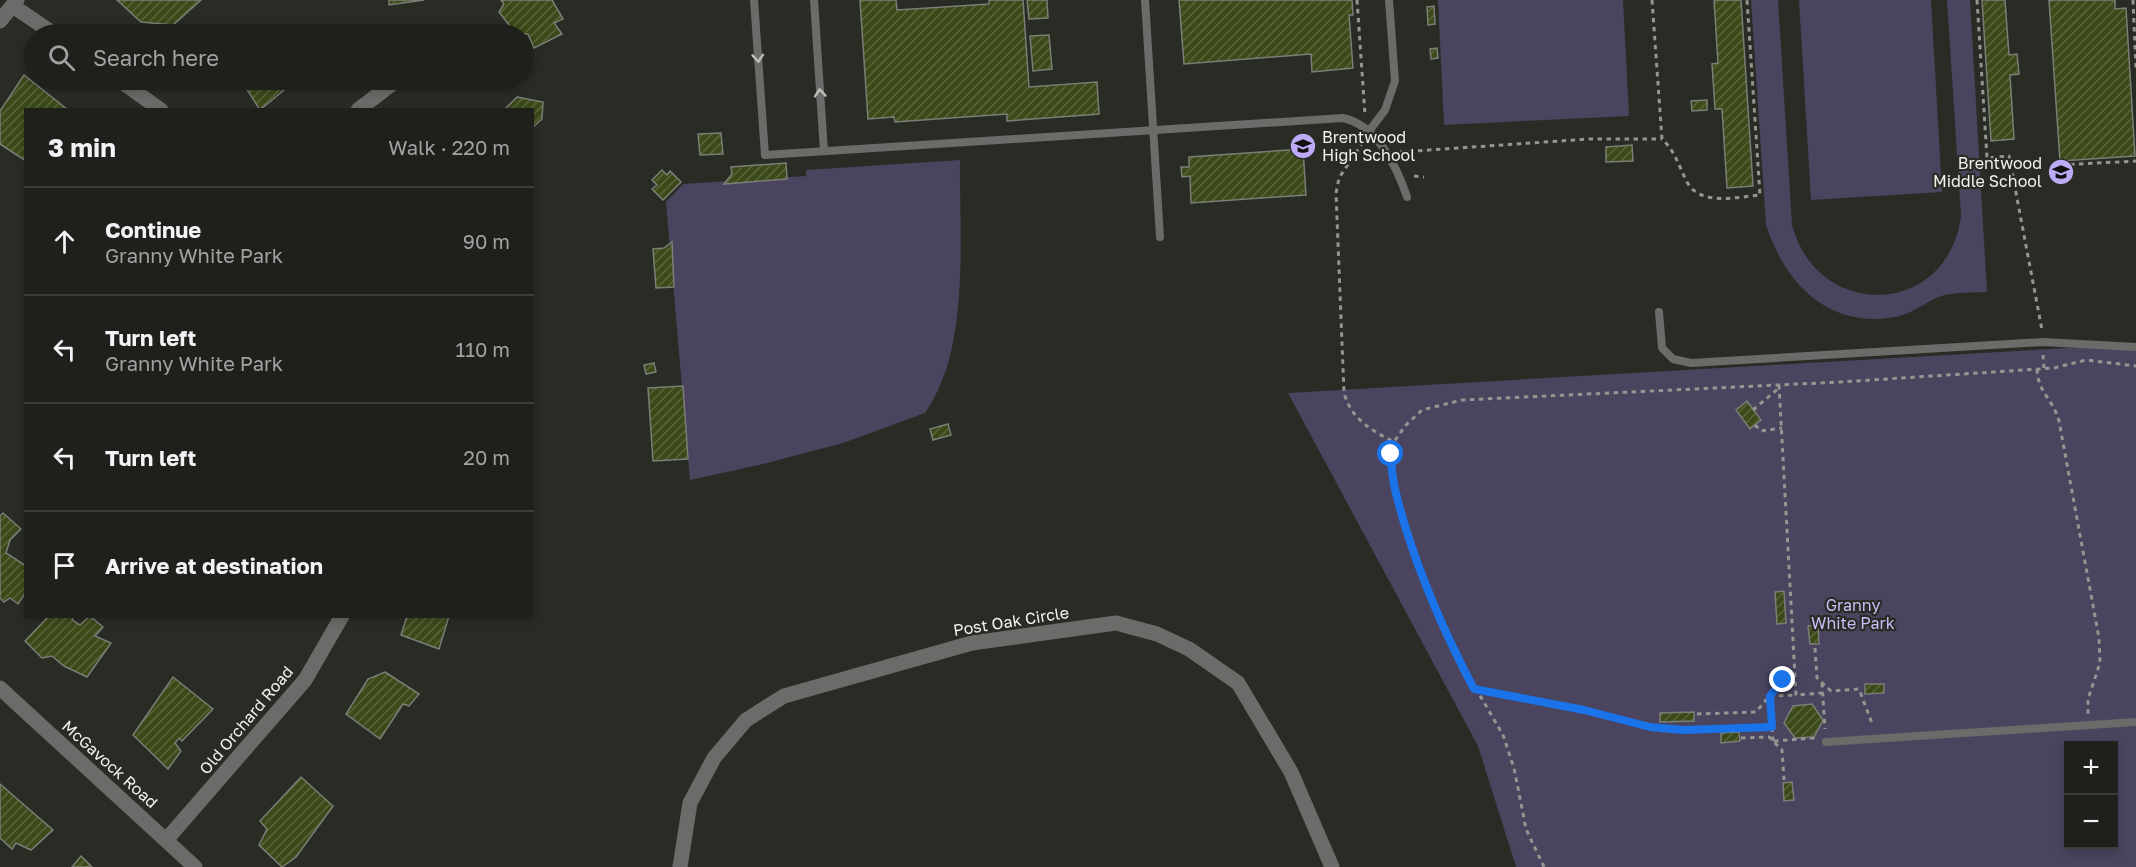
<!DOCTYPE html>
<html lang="en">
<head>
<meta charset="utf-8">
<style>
	body { margin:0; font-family:"Golos Text",sans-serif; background:#272825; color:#f1f3f6 }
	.controls { position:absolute; right:18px; bottom:18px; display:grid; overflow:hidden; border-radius:0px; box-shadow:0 3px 9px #0003 }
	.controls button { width:54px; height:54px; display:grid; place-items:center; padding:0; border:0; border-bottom:2px solid #3c3e3b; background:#1f201c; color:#f1f3f6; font:30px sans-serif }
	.stop { position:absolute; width:18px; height:18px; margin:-14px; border:4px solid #1a73e8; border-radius:50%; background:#fff }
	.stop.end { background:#1a73e8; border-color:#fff; box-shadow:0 2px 6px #0008 }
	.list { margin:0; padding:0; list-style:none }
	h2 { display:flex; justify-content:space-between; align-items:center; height:78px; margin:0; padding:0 24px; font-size:26px }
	h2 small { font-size:20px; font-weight:400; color:#a1a3a3 }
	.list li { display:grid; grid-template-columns:39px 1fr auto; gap:18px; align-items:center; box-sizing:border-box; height:108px; padding:0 24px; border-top:2px solid #3c3e3b }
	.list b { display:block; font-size:22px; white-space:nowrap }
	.list p { margin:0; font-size:20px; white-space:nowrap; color:#a1a3a3 }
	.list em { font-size:20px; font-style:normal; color:#a1a3a3 }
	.icon { flex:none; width:33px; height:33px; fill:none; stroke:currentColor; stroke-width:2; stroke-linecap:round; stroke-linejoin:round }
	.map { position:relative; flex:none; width:2136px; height:867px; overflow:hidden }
	.search { position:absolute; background:#1f201c; box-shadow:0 3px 9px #0003; left:24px; top:24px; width:510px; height:66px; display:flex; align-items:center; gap:15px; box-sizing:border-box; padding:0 21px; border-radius:33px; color:#a1a3a3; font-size:22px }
	.panel { position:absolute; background:#1f201c; box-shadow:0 3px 9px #0003; left:24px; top:108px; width:510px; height:510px; border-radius:0px }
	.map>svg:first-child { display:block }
</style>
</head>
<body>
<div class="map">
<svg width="2136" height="867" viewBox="0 0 2136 867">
	<defs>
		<pattern id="building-hatch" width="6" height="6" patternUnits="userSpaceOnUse" patternTransform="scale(1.5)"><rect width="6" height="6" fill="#3c4a19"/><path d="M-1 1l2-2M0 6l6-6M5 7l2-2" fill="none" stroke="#59653b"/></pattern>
	</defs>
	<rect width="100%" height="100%" fill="#292b25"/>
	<!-- park -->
	<g fill="#4a445f" fill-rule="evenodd">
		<path d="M1438 0H1623L1629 116 1444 125Z"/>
		<path d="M1751 0H1778L1792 225C1818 322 1948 317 1961 216L1947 0H1970L1987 292C1973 293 1958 292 1945 295 1930 298 1916 313 1895 317 1829 329 1785 284 1766 225Z"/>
		<path d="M1799 0H1931L1942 192 1811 200Z"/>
		<path d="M960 160C959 237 971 348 925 413L843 443 759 465 690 480 666 202 683 184 806 176V170Z"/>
		<path d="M2136 344V867H1516L1478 746 1288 393ZM2068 746H2114V844H2068Z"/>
	</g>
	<!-- building -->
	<g fill="url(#building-hatch)" stroke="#7b7e77" stroke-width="1.5">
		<path d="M117 0H201L173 25 141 22Z"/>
		<path d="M389 0H424L389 5Z"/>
		<path d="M501 0H552L563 19 554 23 562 34 534 48 528 34H516L499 12 504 4Z"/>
		<path d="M860 0H896L897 10 989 4V0H1023L1029 87 1097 82 1099 114 1007 121V114L895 122 894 117 868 119Z"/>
		<path d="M1027 0H1047L1048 18 1029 19Z"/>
		<path d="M1179 0H1352L1353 15H1349L1353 68 1312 72 1311 54 1184 64Z"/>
		<path d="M1714 0H1741L1753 186 1727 188 1722 109H1715L1712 64 1718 63Z"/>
		<path d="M1982 0H2005L2009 55 2017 54 2019 74 2010 75 2014 139 1991 141Z"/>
		<path d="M2049 0H2115V9L2126 8 2135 156 2060 161Z"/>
		<path d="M1434 6 1435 24 1428 25 1427 7Z"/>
		<path d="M1049 35 1052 69 1033 71 1030 36Z"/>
		<path d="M1437 48 1438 58 1431 59 1430 49Z"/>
		<path d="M24 75 68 110H26V161L0 144V111Z"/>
		<path d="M241 80H296L260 110Z"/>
		<path d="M517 97 543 102 542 119 532 128V110H504Z"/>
		<path d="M1707 100V110L1692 111 1691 101Z"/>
		<path d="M721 133 723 154 700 155 698 134Z"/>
		<path d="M1632 145 1633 161 1606 162V147Z"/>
		<path d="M1303 149 1306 195 1191 203 1190 176 1182 177 1181 167H1189V157Z"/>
		<path d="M786 163 787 179 724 184 732 174 731 167Z"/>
		<path d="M662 170 667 175 670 171 681 182 663 200 652 189 657 185 652 180Z"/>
		<path d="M672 242 674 287 656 288 653 249 664 248Z"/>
		<path d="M654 363 656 372 646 374 644 365Z"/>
		<path d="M683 386 688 459 653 461 648 388Z"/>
		<path d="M1747 401 1761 420 1750 429 1736 410Z"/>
		<path d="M948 424 951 435 933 440 930 429Z"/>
		<path d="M3 513 21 529 10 540 6 553 26 566V592L18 604 10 598 4 602 0 598V516Z"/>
		<path d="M1784 591 1786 623 1777 624 1775 592Z"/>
		<path d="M49 616H74L72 620 80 625 90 616 103 627 95 636 111 643 87 677 64 666 52 656 42 658 25 641Z"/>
		<path d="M407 616H449L439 649 401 635Z"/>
		<path d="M1818 625 1819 644H1810L1808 626Z"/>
		<path d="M385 672 419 694 409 706 403 704 380 739 346 714 368 679Z"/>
		<path d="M173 677 213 709 182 741 179 738 175 743 181 751 168 769 133 735Z"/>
		<path d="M1865 684H1884V693L1865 694Z"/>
		<path d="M1812 704 1823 720 1814 737 1795 738 1784 723 1793 706Z"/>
		<path d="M1694 712V721L1660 722V713Z"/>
		<path d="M1739 732 1740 741 1721 743V733Z"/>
		<path d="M301 777 333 806 296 857 282 867 259 845 267 829 260 821Z"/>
		<path d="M1792 782 1794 800 1784 801 1783 783Z"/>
		<path d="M0 784 53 830 31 850 16 843 12 849 0 838Z"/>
		<path d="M81 856 92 867H72Z"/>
	</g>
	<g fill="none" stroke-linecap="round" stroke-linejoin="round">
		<!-- path -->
		<g stroke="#949691" stroke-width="3" stroke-dasharray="4.5 4.5" stroke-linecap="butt">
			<path d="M1357 0 1365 115"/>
			<path d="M1652 0 1662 139C1675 151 1678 164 1686 180 1698 207 1737 197 1760 195L1747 0"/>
			<path d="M1977 0 1987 158 2009 156 2042 330"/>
			<path d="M2133 0 2136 68"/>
			<path d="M1363 142 1339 178 1336 193 1344 393C1352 420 1371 430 1394 442"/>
			<path d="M1400 152 1589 139H1662"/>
			<path d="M2061 165 2136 161"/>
			<path d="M1414 176 1424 177"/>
			<path d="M2043 355 2044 368"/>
			<path d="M2037 369C2038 393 2053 399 2059 421L2099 638 2100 663 2088 699V714"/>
			<path d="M1779 385 1796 695 1823 693"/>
			<path d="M1753 410 1780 387"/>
			<path d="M1755 425 1761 431 1782 428"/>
			<path d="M1815 648 1817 678 1831 691 1859 689 1873 726"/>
			<path d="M1822 683 1825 729"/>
			<path d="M1475 689 1584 710 1650 727 1683 730 1772 727"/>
			<path d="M1697 714 1756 712 1783 680"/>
			<path d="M1741 738 1769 737 1782 750 1784 780"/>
			<path d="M1773 741 1770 696 1796 695"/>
			<path d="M1774 741 1815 738"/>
			<path d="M1544 867 1526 829 1514 768 1503 735 1443 632 1415 561 1394 492 1391 454 1394 442 1405 426 1422 410 1462 400 1841 382 2054 368 2086 360 2136 366"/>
		</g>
		<!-- lane -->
		<g stroke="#6b6c69" stroke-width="8">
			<path d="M754 0 765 155 1343 118C1377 125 1397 167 1407 197"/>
			<path d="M814 0 824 151"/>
			<path d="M1145 0 1160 237"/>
			<path d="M1369 131 1385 110 1395 81 1389 0"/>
			<path d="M1659 312 1662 348 1673 359 1691 363 2043 342 2136 347"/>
			<path d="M1826 742 2136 722"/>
		</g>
		<!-- street -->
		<g stroke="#6b6c69" stroke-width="15">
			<path d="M13 6 54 34"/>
			<path d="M0 21 17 0"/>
			<path d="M119 80 161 110"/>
			<path d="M358 110 397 80"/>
			<path d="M0 688 195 867"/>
			<path d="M167 839 305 680 342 616"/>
			<path d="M680 867 690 803 714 758 746 720 784 696 972 643 1116 623 1157 634 1189 649 1238 683 1291 772 1332 867"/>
		</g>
	</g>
	<!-- one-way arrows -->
	<defs><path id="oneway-chevron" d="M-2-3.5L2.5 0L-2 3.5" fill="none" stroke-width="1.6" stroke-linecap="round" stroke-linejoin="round" transform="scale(1.5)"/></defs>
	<g stroke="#bbbdb9">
		<use href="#oneway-chevron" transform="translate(758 58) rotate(86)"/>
		<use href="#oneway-chevron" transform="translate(820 93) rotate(-94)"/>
	</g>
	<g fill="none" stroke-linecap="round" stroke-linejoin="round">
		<!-- route -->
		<path stroke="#1a73e8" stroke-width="8" d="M1391 454C1391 481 1398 501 1405 526 1423 584 1446 636 1474 689L1584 710 1650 727 1683 730 1772 727 1770 696 1783 680"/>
	</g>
	<!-- icons -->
	<defs>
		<g id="school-disc" transform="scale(1.35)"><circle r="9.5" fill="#bcaaf5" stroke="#292b25"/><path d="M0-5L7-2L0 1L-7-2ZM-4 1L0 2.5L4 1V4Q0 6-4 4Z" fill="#111"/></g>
	</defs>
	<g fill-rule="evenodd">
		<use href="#school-disc" x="1303" y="146"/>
		<use href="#school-disc" x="2061" y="172"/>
	</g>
	<g text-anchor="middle" stroke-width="4.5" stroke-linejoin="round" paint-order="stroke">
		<!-- poi labels -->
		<g font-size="16" fill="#f1f3ef" stroke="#292b25" text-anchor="start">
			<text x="1322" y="143">Brentwood<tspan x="1322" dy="18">High School</tspan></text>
			<text x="2042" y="169" text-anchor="end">Brentwood<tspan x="2042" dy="18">Middle School</tspan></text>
		</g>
		<!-- park labels -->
		<g font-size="16" fill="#cabdf8" stroke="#292b25">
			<text x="1853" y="611">Granny<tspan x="1853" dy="18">White Park</tspan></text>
		</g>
		<!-- street labels -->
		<g font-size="16" fill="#f1f3ef" stroke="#292b25">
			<text transform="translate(1011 621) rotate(-9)" y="6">Post Oak Circle</text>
			<text transform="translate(246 720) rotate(-50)" y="6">Old Orchard Road</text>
			<text transform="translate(110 764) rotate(42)" y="6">McGavock Road</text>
		</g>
	</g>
</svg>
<div class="controls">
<button>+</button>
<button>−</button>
</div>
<div class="stop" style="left:1391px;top:454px"></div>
<div class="stop end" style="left:1783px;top:680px"></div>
<div class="search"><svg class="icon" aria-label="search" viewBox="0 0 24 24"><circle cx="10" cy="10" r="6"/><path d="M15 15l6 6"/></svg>Search here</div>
<section class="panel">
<h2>3 min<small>Walk · 220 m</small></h2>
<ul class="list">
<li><svg class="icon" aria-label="ahead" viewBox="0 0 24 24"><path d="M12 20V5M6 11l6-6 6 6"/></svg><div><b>Continue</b><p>Granny White Park</p></div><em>90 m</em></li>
<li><svg class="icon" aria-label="left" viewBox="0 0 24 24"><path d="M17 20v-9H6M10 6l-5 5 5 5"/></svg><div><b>Turn left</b><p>Granny White Park</p></div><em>110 m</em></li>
<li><svg class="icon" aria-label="left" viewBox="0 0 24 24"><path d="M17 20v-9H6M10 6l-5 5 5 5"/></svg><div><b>Turn left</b></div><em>20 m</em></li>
<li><svg class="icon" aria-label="arrive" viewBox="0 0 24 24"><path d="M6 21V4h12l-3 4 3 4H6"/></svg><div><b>Arrive at destination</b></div></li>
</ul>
</section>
</div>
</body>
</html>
